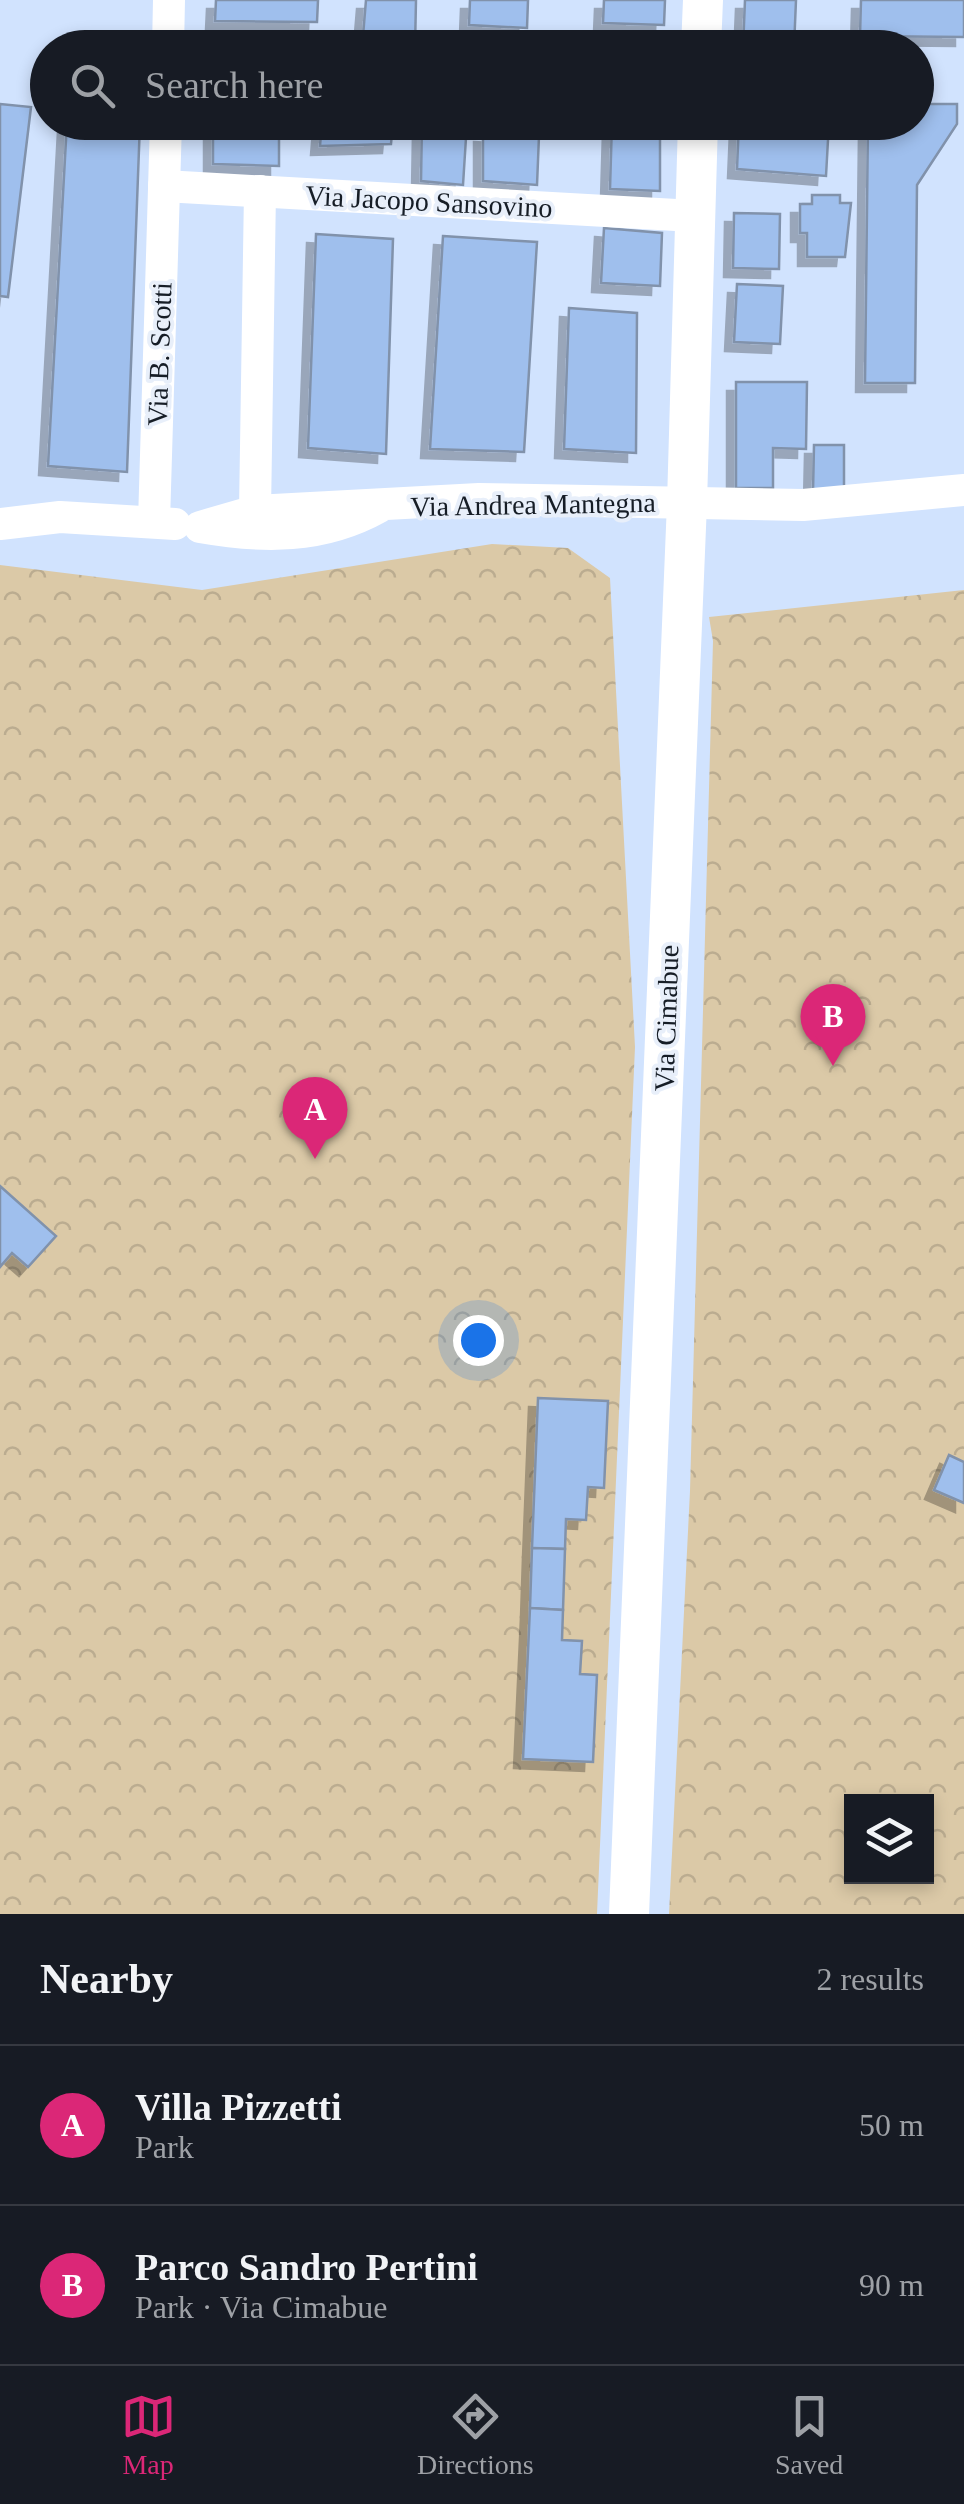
<!DOCTYPE html>
<html lang="en">
<head>
<meta charset="utf-8">
<style>
	body { margin:0; font-family:"Times New Roman",serif; background:#242831; color:#f1f3f6 }
	.controls { position:absolute; right:30px; bottom:30px; display:grid; overflow:hidden; border-radius:0px; box-shadow:0 5px 15px #0003 }
	.controls button { width:90px; height:90px; display:grid; place-items:center; padding:0; border:0; border-bottom:2px solid #363941; background:#171b24; color:#f1f3f6; font:50px sans-serif }
	.you { position:absolute; left:478px; top:1340px; width:35px; height:35px; margin:-25px; border:8px solid #fff; border-radius:50%; background:#1a73e8; box-shadow:0 0 0 15px #1a73e833 }
	.badge { display:grid; place-items:center; width:65px; height:65px; border-radius:50%; background:#db2777; color:#fff; font-size:32px; font-weight:700 }
	.pin { position:absolute; translate:-50% -82px; filter:drop-shadow(0 2px 5px #0008) }
	.pin::after { content:''; position:absolute; top:52px; width:35px; height:30px; background:inherit; clip-path:polygon(0 0,100% 0,50% 100%) }
	.list { margin:0; padding:0; list-style:none }
	h2 { display:flex; justify-content:space-between; align-items:center; height:130px; margin:0; padding:0 40px; font-size:42px }
	h2 small { font-size:32px; font-weight:400; color:#9ea1a6 }
	.list li { display:grid; grid-template-columns:65px 1fr auto; gap:30px; align-items:center; box-sizing:border-box; height:160px; padding:0 40px; border-top:2px solid #363941 }
	.list b { display:block; font-size:38px; white-space:nowrap }
	.list p { margin:0; font-size:32px; white-space:nowrap; color:#9ea1a6 }
	.list em { font-size:32px; font-style:normal; color:#9ea1a6 }
	.icon { flex:none; width:55px; height:55px; fill:none; stroke:currentColor; stroke-width:2; stroke-linecap:round; stroke-linejoin:round }
	.map { position:relative; flex:none; width:964px; height:1914px; overflow:hidden }
	.search { position:absolute; background:#171b24; box-shadow:0 5px 15px #0003; left:30px; right:30px; top:30px; height:110px; display:flex; align-items:center; gap:25px; box-sizing:border-box; padding:0 35px; border-radius:55px; color:#9ea1a6; font-size:38px }
	.sheet { height:450px; background:#171b24 }
	nav { display:flex; justify-content:space-around; align-items:center; box-sizing:border-box; height:140px; border-top:2px solid #363941; background:#171b24; font-size:28px; color:#9ea1a6 }
	nav a { display:grid; justify-items:center; gap:5px }
	nav .on { color:#db2777 }
	.map>svg:first-child { display:block }
</style>
</head>
<body>
<div class="map">
<svg width="964" height="1914" viewBox="0 0 964 1914">
	<defs>
		<pattern id="park-crowns" width="20" height="18" patternUnits="userSpaceOnUse" patternTransform="scale(2.5)"><rect width="20" height="18" fill="#dbc9a7"/><path d="M2 6a3 3 0 1 1 6 0M12 15a3 3 0 1 1 6 0" fill="none" stroke="#bbac90"/></pattern>
		<filter id="shadow"><feDropShadow dx="-9" dy="9" stdDeviation="0" flood-color="#0004"/></filter>
	</defs>
	<rect width="100%" height="100%" fill="#d1e3fe"/>
	<!-- park -->
	<g fill="url(#park-crowns)" fill-rule="evenodd">
		<path d="M492 544 568 548 610 578 635 1047 597 1914H0V565L202 590Z"/>
		<path d="M964 590V1914H669L690 1491 713 641 709 617ZM852 1802H926V1876H852Z"/>
	</g>
	<!-- building -->
	<g fill="#9fbfed" stroke="#8192ab" stroke-width="2.5" filter="url(#shadow)">
		<path d="M216 0H318L317 22 215 21Z"/>
		<path d="M366 0H416L415 48H362Z"/>
		<path d="M470 0H528L527 28 469 25Z"/>
		<path d="M604 0H665L664 25 603 23Z"/>
		<path d="M745 0H796L794 48H743Z"/>
		<path d="M861 0H964V37L860 36Z"/>
		<path d="M214 36 279 37V48H214Z"/>
		<path d="M557 36 660 38V48H556Z"/>
		<path d="M0 104 31 107 8 297 0 296Z"/>
		<path d="M916 104H957V124L917 185 915 383H865L868 122H916Z"/>
		<path d="M67 122H140L127 472 48 466Z"/>
		<path d="M213 122H279V166L213 164Z"/>
		<path d="M322 122H393L391 144 320 146Z"/>
		<path d="M422 122H467L463 185 421 181Z"/>
		<path d="M612 122H660V191L610 189Z"/>
		<path d="M739 122H829L826 176 737 169Z"/>
		<path d="M483 133 539 136 537 185 483 181Z"/>
		<path d="M812 195H840V203H851L845 257H807V233H800V204H812Z"/>
		<path d="M734 213 780 214 779 269 733 268Z"/>
		<path d="M604 228 662 233 660 286 601 283Z"/>
		<path d="M316 234 393 239 386 454 308 448Z"/>
		<path d="M443 236 537 242 524 452 430 449Z"/>
		<path d="M737 284 783 286 780 344 734 342Z"/>
		<path d="M569 308 637 313 636 453 564 449Z"/>
		<path d="M736 382H807L806 449 773 448V488H736Z"/>
		<path d="M814 445H844V492H813Z"/>
		<path d="M0 1186 56 1236 28 1267 12 1253 0 1267Z"/>
		<path d="M538 1398 608 1401 604 1488 588 1487 586 1520 566 1519 565 1549 532 1548Z"/>
		<path d="M949 1455 964 1462V1503L934 1490Z"/>
		<path d="M532 1548 565 1549 563 1610 530 1608Z"/>
		<path d="M530 1608 563 1610 562 1640 582 1641 580 1674 597 1675 593 1762 523 1759Z"/>
	</g>
	<g fill="none" stroke-linecap="round" stroke-linejoin="round">
		<!-- minor -->
		<g stroke="#fff" stroke-width="32">
			<path d="M168 48 169 0"/>
			<path d="M164 186 694 216"/>
			<path d="M379 507C322 539 263 538 200 527L255 511 479 499 803 505 964 490"/>
			<path d="M255 511 260 191"/>
			<path d="M154 522 166 122"/>
			<path d="M0 524 60 517 175 524"/>
		</g>
		<!-- major -->
		<g stroke="#fff" stroke-width="40">
			<path d="M701 48 703 0"/>
			<path d="M629 1914 687 503 698 122"/>
		</g>
	</g>
	<g text-anchor="middle" stroke-width="8" stroke-linejoin="round" paint-order="stroke">
		<!-- street labels -->
		<g font-size="28" fill="#161d26" stroke="#e8effa">
			<text transform="translate(429 201) rotate(3)" y="10">Via Jacopo Sansovino</text>
			<text transform="translate(159 354) rotate(-88)" y="10">Via B. Scotti</text>
			<text transform="translate(533 504) rotate(-1)" y="10">Via Andrea Mantegna</text>
			<text transform="translate(666 1018) rotate(-88)" y="10">Via Cimabue</text>
		</g>
	</g>
</svg>
<div class="controls">
<button><svg class="icon" aria-label="layers" viewBox="0 0 24 24"><path d="M12 4l9 5-9 5-9-5zM3 14l9 5 9-5"/></svg></button>
</div>
<div class="you"></div>
<div class="pin badge" style="left:315px;top:1159px">A</div>
<div class="pin badge" style="left:833px;top:1066px">B</div>
<div class="search"><svg class="icon" aria-label="search" viewBox="0 0 24 24"><circle cx="10" cy="10" r="6"/><path d="M15 15l6 6"/></svg>Search here</div>
</div>
<section class="sheet">
<h2>Nearby<small>2 results</small></h2>
<ul class="list">
<li><span class="badge">A</span><div><b>Villa Pizzetti</b><p>Park</p></div><em>50 m</em></li>
<li><span class="badge">B</span><div><b>Parco Sandro Pertini</b><p>Park · Via Cimabue</p></div><em>90 m</em></li>
</ul>
</section>
<nav>
<a class="on"><svg class="icon" aria-label="map" viewBox="0 0 24 24"><path d="M3 6l6-2 6 2 6-2v14l-6 2-6-2-6 2zM9 4v14M15 6v14"/></svg>Map</a>
<a><svg class="icon" aria-label="directions" viewBox="0 0 24 24"><path d="M12 3l9 9-9 9-9-9zM9 14v-3h6M13 9l2 2-2 2"/></svg>Directions</a>
<a><svg class="icon" aria-label="saved" viewBox="0 0 24 24"><path d="M7 4h10v16l-5-4-5 4z"/></svg>Saved</a>
</nav>
</body>
</html>
